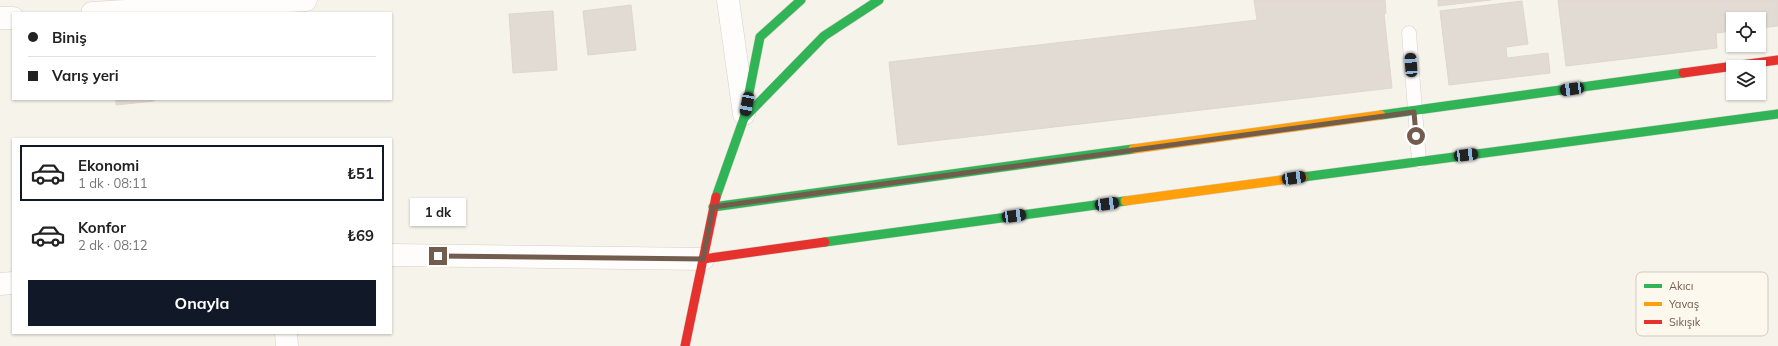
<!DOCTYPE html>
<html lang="tr">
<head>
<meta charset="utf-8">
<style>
  body { margin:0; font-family:Mulish,sans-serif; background:#f6f6f6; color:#222; height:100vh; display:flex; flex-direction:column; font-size:15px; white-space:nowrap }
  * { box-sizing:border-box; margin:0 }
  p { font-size:13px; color:#767676 }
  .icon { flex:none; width:22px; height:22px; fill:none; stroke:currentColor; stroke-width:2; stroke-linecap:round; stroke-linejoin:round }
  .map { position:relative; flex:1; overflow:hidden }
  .drawer { position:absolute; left:12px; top:138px; width:380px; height:196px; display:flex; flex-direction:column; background:#fff; border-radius:0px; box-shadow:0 1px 3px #0004 }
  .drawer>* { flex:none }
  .top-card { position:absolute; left:12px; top:12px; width:380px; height:88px; border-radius:0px; box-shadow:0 1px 3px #0004; display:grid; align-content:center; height:88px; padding:0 16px; background:#fff }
  .controls { position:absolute; left:1726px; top:12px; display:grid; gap:8px }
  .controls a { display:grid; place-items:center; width:40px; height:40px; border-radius:0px; background:#fff; box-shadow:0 1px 3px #0004; font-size:20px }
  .end { position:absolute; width:18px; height:18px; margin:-9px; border:5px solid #725c4e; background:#fff; box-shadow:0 0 0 2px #fff }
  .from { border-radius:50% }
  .bubble { position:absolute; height:28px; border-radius:0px; background:#fff; box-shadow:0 1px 3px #0004; font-size:13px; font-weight:700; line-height:28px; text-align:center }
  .car { position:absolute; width:12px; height:24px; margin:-12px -6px; border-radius:5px; box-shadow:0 0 3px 1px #0007; background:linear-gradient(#222 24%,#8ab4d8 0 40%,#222 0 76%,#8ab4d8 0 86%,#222 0) }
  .top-card b { display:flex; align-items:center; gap:14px; height:38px; font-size:15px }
  .top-card b+b { border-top:1px solid #e0e0e0 }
  .top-card i { width:10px; height:10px; background:#222 }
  ul { padding:7px 0 0; list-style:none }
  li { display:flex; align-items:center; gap:12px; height:56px; margin:0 8px 6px; padding:0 8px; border:2px solid transparent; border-radius:0px }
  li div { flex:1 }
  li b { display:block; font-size:15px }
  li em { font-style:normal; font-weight:700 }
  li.selected { border-color:#111827 }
  li>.icon { width:36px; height:36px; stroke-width:1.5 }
  .action { display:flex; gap:8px; margin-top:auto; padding:8px 16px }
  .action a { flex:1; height:46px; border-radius:0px; background:#111827; color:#fff; font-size:16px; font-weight:700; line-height:46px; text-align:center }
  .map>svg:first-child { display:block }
  .building { fill:#e2dbd3; stroke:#dfd6ce }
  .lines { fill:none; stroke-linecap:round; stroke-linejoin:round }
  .lane-casing { stroke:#d5d0ca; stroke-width:15 }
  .street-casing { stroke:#d5d0ca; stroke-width:23 }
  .fast-casing { stroke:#d6d0c9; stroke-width:10 }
  .slow-casing { stroke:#d6d0c9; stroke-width:10 }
  .jam-casing { stroke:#d6d0c9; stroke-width:10 }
  .lane { stroke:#fefdfc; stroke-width:14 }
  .street { stroke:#fefdfc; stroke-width:22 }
  .fast { stroke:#30b455; stroke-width:9 }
  .slow { stroke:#ff9f0a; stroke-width:9 }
  .jam { stroke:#e5322d; stroke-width:9 }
  .route { stroke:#725c4e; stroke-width:5 }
  .key { fill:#fdf8ee; stroke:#d3c9be; stroke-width:1 }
  .key-label { font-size:11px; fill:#725c4e }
</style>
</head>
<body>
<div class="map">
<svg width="1778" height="346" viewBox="0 0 1778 346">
  <rect width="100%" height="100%" fill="#f6f3eb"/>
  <g class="building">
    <polygon points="1254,0 1385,0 1386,13 1384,14 1392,88 898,145 889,62 1257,20"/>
    <polygon points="1438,0 1491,0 1438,6"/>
    <polygon points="1558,0 1778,0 1778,26 1759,28 1759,19 1733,19 1733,31 1716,33 1717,48 1566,66"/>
    <polygon points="1522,1 1528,44 1506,47 1507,58 1548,53 1550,73 1449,85 1440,11"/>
    <polygon points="631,5 636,50 588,55 583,11"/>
    <polygon points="553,11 557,70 513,73 509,14"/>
    <polygon points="116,99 154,99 154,101 116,105"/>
  </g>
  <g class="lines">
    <defs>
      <polyline id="lane" points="1409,33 1419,161"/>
      <g id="street">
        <polyline points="728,0 744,114"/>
        <polyline points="92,13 306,0"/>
        <polyline points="0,18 13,18"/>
        <polyline points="391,255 703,259"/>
        <polyline points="0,284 13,283"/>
        <polyline points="286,333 287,346"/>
      </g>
      <g id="fast">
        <polyline points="1381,115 1683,73"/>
        <polyline points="744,118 824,36 879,0"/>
        <polyline points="1303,177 1778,114"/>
        <polyline points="716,197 744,118 760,37 801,0"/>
        <polyline points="713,207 1133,149"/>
        <polyline points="825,242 1125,201"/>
      </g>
      <g id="slow">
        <polyline points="1133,149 1381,115"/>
        <polyline points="1125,201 1303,177"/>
      </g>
      <g id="jam">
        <polyline points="1683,73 1778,60"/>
        <polyline points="703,259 825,242"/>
        <polyline points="685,346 716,197"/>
      </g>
    </defs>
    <use href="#lane" class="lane-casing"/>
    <use href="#street" class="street-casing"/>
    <use href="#fast" class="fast-casing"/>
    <use href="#slow" class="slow-casing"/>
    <use href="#jam" class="jam-casing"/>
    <use href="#lane" class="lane"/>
    <use href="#street" class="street"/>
    <use href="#fast" class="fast"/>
    <use href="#slow" class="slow"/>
    <use href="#jam" class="jam"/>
  </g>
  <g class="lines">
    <polyline class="route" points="438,256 703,259 713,207 1414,112 1416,136"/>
  </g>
  <rect x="1636" y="272" width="132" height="64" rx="6" class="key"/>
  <rect x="1644" y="284" width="18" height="4" fill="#30b455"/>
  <rect x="1644" y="302" width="18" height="4" fill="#ff9f0a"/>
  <rect x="1644" y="320" width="18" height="4" fill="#e5322d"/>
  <g class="key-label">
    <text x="1669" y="290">Akıcı</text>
    <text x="1669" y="308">Yavaş</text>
    <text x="1669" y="326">Sıkışık</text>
  </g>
</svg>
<div class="controls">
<a><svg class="icon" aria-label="locate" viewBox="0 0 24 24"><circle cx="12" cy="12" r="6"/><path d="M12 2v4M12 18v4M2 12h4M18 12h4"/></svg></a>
<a><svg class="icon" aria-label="layers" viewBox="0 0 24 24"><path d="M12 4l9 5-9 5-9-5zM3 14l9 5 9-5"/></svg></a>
</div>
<i class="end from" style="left:1416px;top:136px"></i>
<i class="end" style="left:438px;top:256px"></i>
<div class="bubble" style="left:410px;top:198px;width:56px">1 dk</div>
<i class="car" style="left:1411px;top:65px;rotate:356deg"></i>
<i class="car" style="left:1572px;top:89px;rotate:262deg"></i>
<i class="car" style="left:747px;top:104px;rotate:191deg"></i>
<i class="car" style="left:1466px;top:155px;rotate:83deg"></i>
<i class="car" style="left:1294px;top:178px;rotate:82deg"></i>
<i class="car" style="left:1107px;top:204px;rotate:82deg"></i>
<i class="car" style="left:1014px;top:216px;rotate:82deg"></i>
<div class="top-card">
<b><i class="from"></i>Biniş</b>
<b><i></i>Varış yeri</b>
</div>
<section class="drawer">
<ul>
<li class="selected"><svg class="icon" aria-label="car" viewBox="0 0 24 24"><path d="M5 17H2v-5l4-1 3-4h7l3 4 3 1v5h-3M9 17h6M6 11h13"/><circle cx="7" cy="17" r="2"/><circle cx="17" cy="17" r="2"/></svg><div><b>Ekonomi</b><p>1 dk · 08:11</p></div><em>₺51</em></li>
<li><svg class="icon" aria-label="car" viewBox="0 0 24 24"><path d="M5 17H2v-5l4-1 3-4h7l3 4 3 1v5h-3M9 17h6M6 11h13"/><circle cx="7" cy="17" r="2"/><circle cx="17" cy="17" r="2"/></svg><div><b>Konfor</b><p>2 dk · 08:12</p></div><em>₺69</em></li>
</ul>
<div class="action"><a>Onayla</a></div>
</section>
</div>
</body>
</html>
